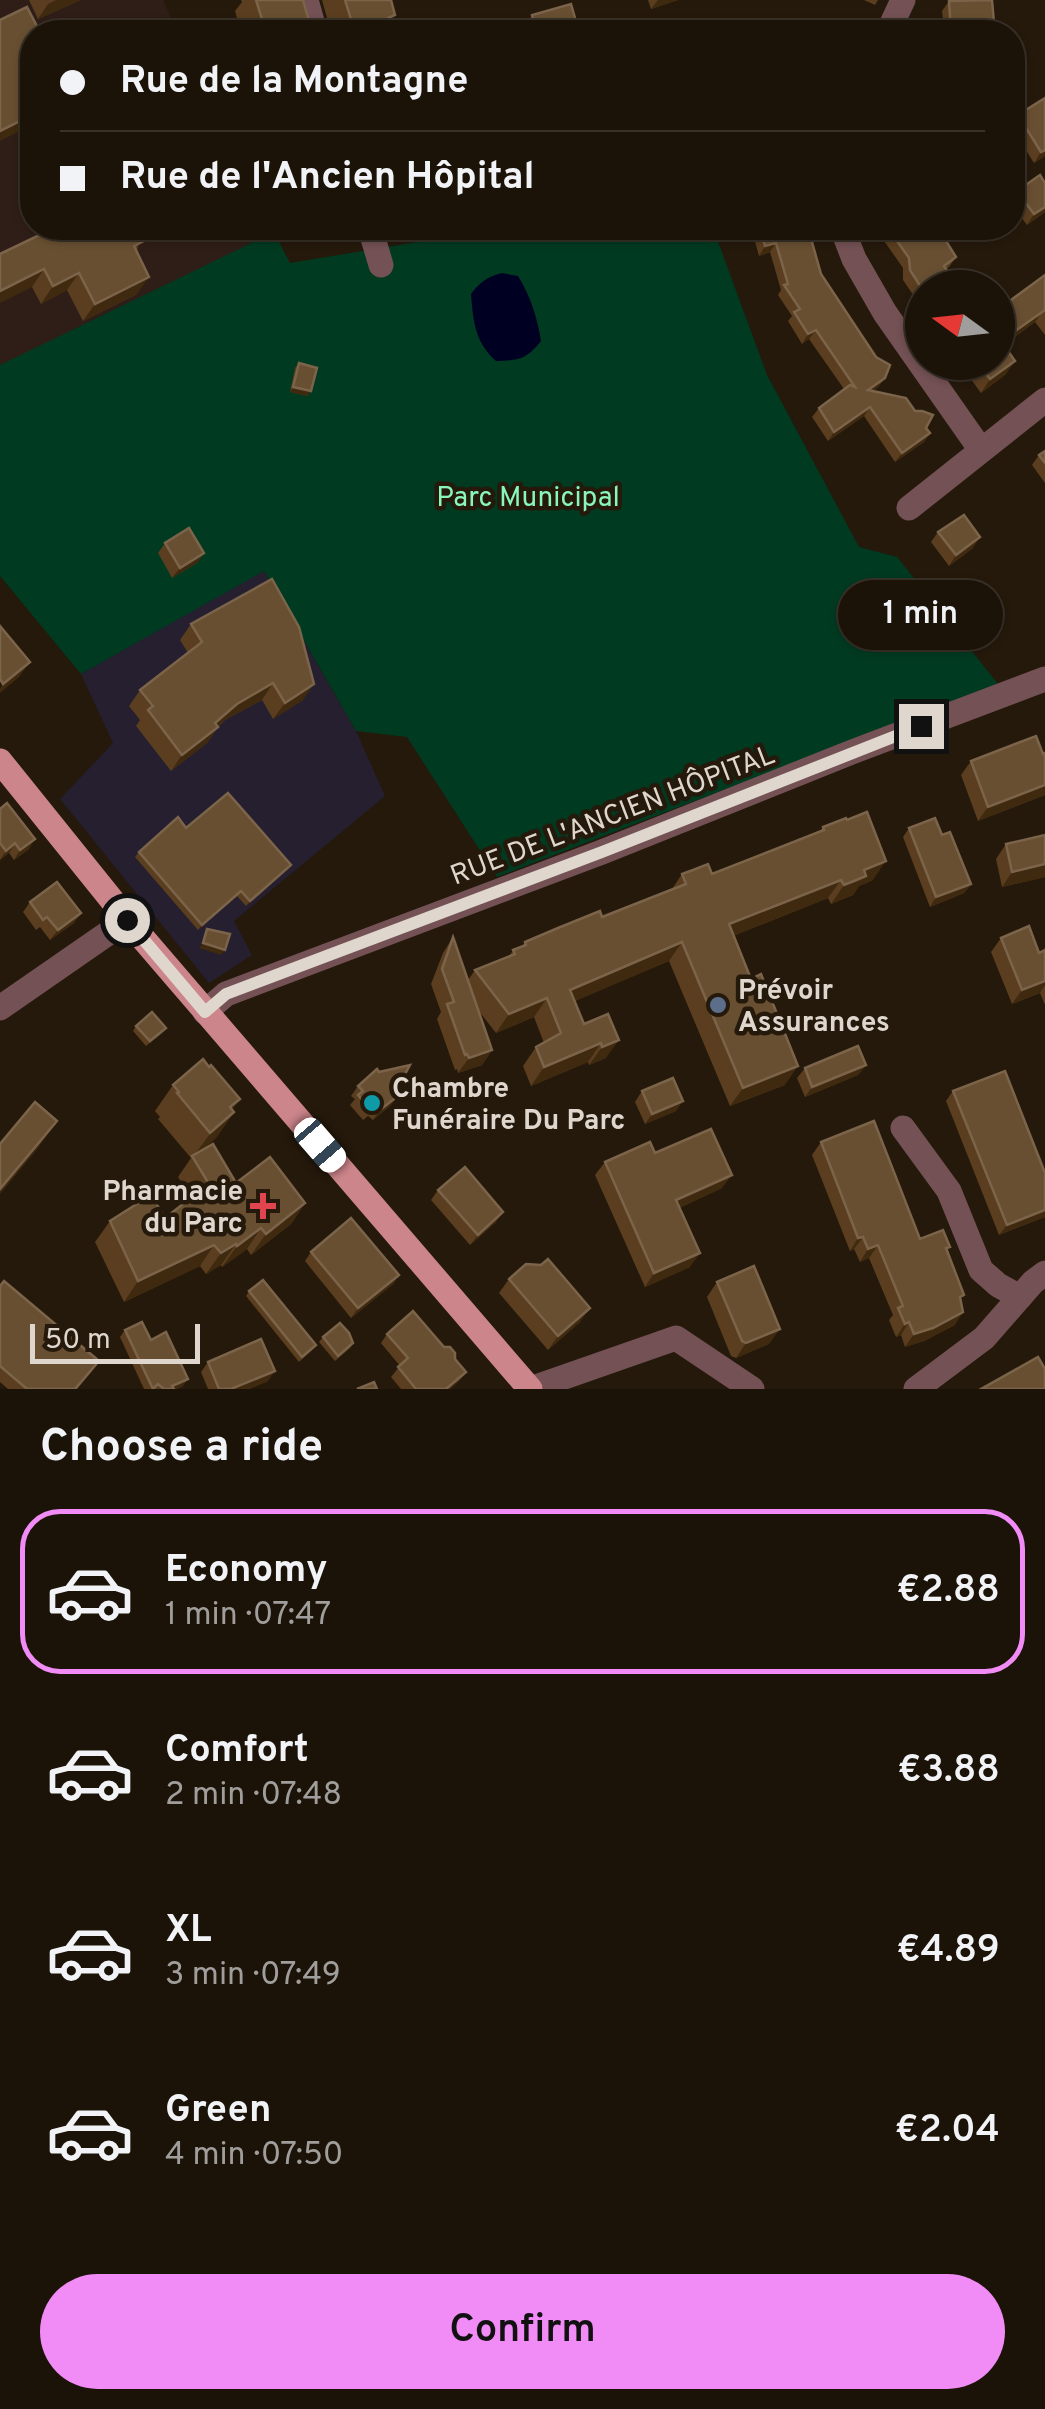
<!DOCTYPE html>
<html lang="en">
<head>
<meta charset="utf-8">
<style>
  body { margin:0; font-family:Overpass,sans-serif; background:#292016; color:#f1f3f6; height:100vh; display:flex; flex-direction:column; font-size:38px; white-space:nowrap }
  * { box-sizing:border-box; margin:0 }
  p { font-size:32px; color:#a09e9c }
  .icon { flex:none; width:55px; height:55px; fill:none; stroke:currentColor; stroke-width:2; stroke-linecap:round; stroke-linejoin:round }
  .map { position:relative; height:1389px; overflow:hidden }
  .details { display:flex; flex-direction:column; background:#1c1308; flex:1 }
  .details>* { flex:none }
  .hud { position:absolute; left:20px; top:20px; width:1005px; height:220px; border-radius:40px; box-shadow:0 2px 8px #0004,0 0 0 2px #3a3229; display:grid; align-content:center; height:220px; padding:0 40px; background:#1c1308 }
  .needle { width:65px; rotate:285deg }
  .tools { position:absolute; left:905px; top:270px; display:grid; gap:20px }
  .tools a { display:grid; place-items:center; width:110px; height:110px; border-radius:50%; background:#1c1308; box-shadow:0 2px 8px #0004,0 0 0 2px #3a3229; font-size:50px }
  .scale { position:absolute; left:30px; bottom:25px; width:170px; box-sizing:border-box; padding-left:10px; border:5px solid #dfd7cd; border-top:0; font-size:28px; line-height:35px; white-space:nowrap; color:#dfd7cd; -webkit-text-stroke:8px #25190b; paint-order:stroke }
  .end { position:absolute; width:45px; height:45px; margin:-22px; border:12px solid #dfd7cd; background:#111; box-shadow:0 0 0 5px #111 }
  .from { border-radius:50% }
  .bubble { position:absolute; height:70px; border-radius:35px; background:#1c1308; box-shadow:0 2px 8px #0004,0 0 0 2px #3a3229; font-size:32px; font-weight:600; line-height:70px; text-align:center }
  .car { position:absolute; width:30px; height:60px; margin:-30px -15px; border-radius:12px; box-shadow:0 0 8px 2px #0007; background:linear-gradient(#fff 24%,#345 0 40%,#fff 0 76%,#345 0 86%,#fff 0) }
  .hud b { display:flex; align-items:center; gap:35px; height:95px; font-size:38px }
  .hud b+b { border-top:2px solid #3a3229 }
  .hud i { width:25px; height:25px; background:#f1f3f6 }
  ul { padding:0; list-style:none }
  li { display:flex; align-items:center; gap:30px; height:165px; margin:0 20px 15px; padding:0 20px; border:5px solid transparent; border-radius:40px }
  li div { flex:1 }
  li b { display:block; font-size:38px }
  li em { font-style:normal; font-weight:600 }
  li.selected { border-color:#f18bf5 }
  li>.icon { width:90px; height:90px; stroke-width:1.5 }
  h2 { padding:0 40px; font-size:45px; line-height:120px }
  .cta { display:flex; gap:20px; margin-top:auto; padding:20px 40px }
  .cta a { flex:1; height:115px; border-radius:60px; background:#f18bf5; color:#111; font-size:40px; font-weight:600; line-height:115px; text-align:center }
  .map>svg:first-child { display:block }
  .commercial { fill:#251f2f }
  .education { fill:#2f1e17 }
  .green { fill:#003a21 }
  .water { fill:#002 }
  .lines { fill:none; stroke-linecap:round; stroke-linejoin:round }
  .minor { stroke:#735154; stroke-width:25 }
  .major { stroke:#cc858b; stroke-width:25 }
  .wall { fill:#5a3e1f }
  .shaded-wall { fill:#3f290f }
  .building { fill:#684f32; stroke:#7b644a; stroke-width:2.5 }
  .route { stroke:#dfd7cd; stroke-width:12 }
  .service-dot { fill:#5c6f8a; stroke:#25190b; stroke-width:4 }
  .culture-dot { fill:#0f9aa8; stroke:#25190b; stroke-width:4 }
  .health-dot { fill:#e0444e; stroke:#25190b; stroke-width:4 }
  .labels { text-anchor:middle; stroke-width:9; stroke-linejoin:round; paint-order:stroke }
  .park-label { font-size:28px; fill:#88f7ba; stroke:#25190b }
  .street-label { font-size:28px; fill:#dfd7cd; stroke:#25190b }
  .poi-label { font-size:28px; font-weight:bold; fill:#dfd7cd; stroke:#25190b; text-anchor:start }
</style>
</head>
<body>
<div class="map">
<svg width="1045" height="1389" viewBox="0 0 1045 1389">
  <rect width="100%" height="100%" fill="#25190b"/>
  <polygon class="commercial" points="263,570 356,731 385,796 234,921 252,955 209,983 60,799 113,743 81,674"/>
  <polygon class="education" points="0,0 163,0 178,32 32,32 32,228 272,228 274,232 0,371"/>
  <polygon class="green" points="467,228 713,228 767,375 859,547 897,557 998,684 497,877 407,737 356,731 264,571 81,674 0,576 0,365 274,232 290,263 466,234"/>
  <path class="water" d="M502 273 518 276C531 297 537 317 541 341 526 360 519 360 496 361 475 343 473 320 471 294 480 282 487 277 502 273Z"/>
  <g class="lines">
    <g class="minor">
      <polyline points="306,0 315,32"/>
      <polyline points="888,32 903,0"/>
      <polyline points="370,228 381,265"/>
      <polyline points="842,228 854,259 885,313 981,450"/>
      <polyline points="909,508 1045,400"/>
      <polyline points="0,1008 127,920"/>
      <polyline points="205,1012 226,994 602,852 852,752 1045,679"/>
      <polyline points="903,1128 949,1191 981,1270 998,1285 1020,1297"/>
      <polyline points="530,1389 676,1338 752,1389"/>
      <polyline points="916,1389 984,1338 1033,1282 1045,1273"/>
    </g>
    <polyline class="major" points="0,761 140,935 530,1389"/>
  </g>
  <g class="wall">
    <polygon points="29,0 81,0 38,19"/>
    <polygon points="241,0 303,0 312,32 241,32 235,11 242,2"/>
    <polygon points="322,0 391,0 389,23 392,32 331,32"/>
    <polygon points="648,0 678,0 651,9"/>
    <polygon points="864,0 878,0 875,5"/>
    <polygon points="949,1 994,23 987,32 944,32 942,11"/>
    <polygon points="532,15 579,32 528,32 526,24"/>
    <polygon points="1045,98 1045,156 1034,163 1012,128 1012,123 1018,115"/>
    <polygon points="1045,183 1045,212 1027,225 1012,205 1012,197 1017,191"/>
    <polygon points="732,228 808,228 821,274 885,378 878,387 873,391 926,428 930,433 924,442 895,462 864,416 828,441 812,417 819,408 844,389 809,339 802,344 788,321 792,316 778,295 781,290 770,252 759,256 753,234 735,239"/>
    <polygon points="885,228 938,228 956,257 949,267 922,288 922,308 903,280 903,268 880,235"/>
    <polygon points="141,233 137,251 137,294 83,321 67,290 41,304 32,287 0,254"/>
    <polygon points="1045,275 1045,335 1035,322 1004,345 1006,374 981,393 960,364 961,362 998,362 1007,303"/>
    <polygon points="299,363 311,391 307,396 290,392 295,368"/>
    <polygon points="1045,451 1045,483 1032,465 1039,455"/>
    <polygon points="938,532 973,548 949,566 931,542"/>
    <polygon points="165,543 204,553 197,563 172,578 158,553"/>
    <polygon points="191,624 303,700 273,719 262,700 225,720 218,727 207,743 171,771 136,726 140,720 129,706 140,690 188,653 180,640"/>
    <polygon points="1045,753 1045,795 978,821 961,775 971,761"/>
    <polygon points="0,809 29,849 14,860 9,853 0,860"/>
    <polygon points="823,827 873,880 859,886 853,895 831,904 828,898 733,936 785,1085 730,1106 669,961 574,1001 584,1024 608,1014 606,1058 589,1065 588,1062 531,1086 523,1066 536,1047 544,1043 534,1017 496,1033 478,1010 492,1050 482,1065 458,1073 457,1069 455,1070 437,1019 441,1012 431,984 443,953 453,937 468,980 475,970 509,957 513,950 522,946 525,942 602,917 672,889 682,874 712,874 820,831"/>
    <polygon points="186,828 291,865 287,870 246,906 237,896 198,930 135,857 139,852"/>
    <polygon points="909,828 942,835 971,884 964,893 930,907 903,837"/>
    <polygon points="1045,835 1045,877 1002,887 996,859 1006,844"/>
    <polygon points="30,902 81,913 74,923 50,940 40,927 36,930 23,912"/>
    <polygon points="1001,938 1039,953 1045,950 1045,1005 1040,993 1012,1004 991,952"/>
    <polygon points="136,1026 162,1033 146,1046 133,1031"/>
    <polygon points="866,1065 858,1075 805,1097 797,1078 805,1068"/>
    <polygon points="173,1085 234,1112 216,1138 199,1152 236,1183 305,1203 291,1224 251,1255 247,1249 222,1267 221,1265 206,1274 200,1266 124,1302 95,1242 110,1221 165,1218 191,1198 178,1177 191,1158 158,1119 160,1117 155,1111"/>
    <polygon points="358,1086 396,1091 391,1105 373,1120 368,1116 363,1120 350,1105 355,1099 351,1096"/>
    <polygon points="642,1091 676,1111 645,1124 635,1102"/>
    <polygon points="953,1091 1045,1173 1045,1217 999,1235 946,1101"/>
    <polygon points="821,1142 920,1239 950,1247 947,1251 961,1300 955,1325 924,1341 905,1347 901,1335 896,1337 889,1320 893,1315 869,1258 860,1262 854,1249 850,1251 812,1155"/>
    <polygon points="655,1153 722,1188 679,1208 690,1267 645,1287 595,1175 605,1162"/>
    <polygon points="438,1190 496,1222 470,1245 431,1200"/>
    <polygon points="311,1252 399,1275 393,1284 351,1318 305,1261"/>
    <polygon points="541,1265 580,1322 548,1350 499,1293 509,1279"/>
    <polygon points="717,1282 769,1344 736,1358 731,1356 707,1297"/>
    <polygon points="0,1286 92,1371 77,1389 8,1389 0,1382"/>
    <polygon points="249,1291 312,1350 299,1362 246,1296"/>
    <polygon points="125,1330 151,1340 183,1386 177,1389 144,1389 120,1337"/>
    <polygon points="387,1334 455,1359 466,1372 459,1381 450,1389 401,1389 391,1377 400,1366 381,1343"/>
    <polygon points="323,1337 353,1343 350,1348 335,1361 319,1342"/>
    <polygon points="208,1362 268,1381 249,1389 208,1389 201,1372"/>
  </g>
  <g class="shaded-wall">
    <polygon points="56,0 81,0 38,19 48,4"/>
    <polygon points="658,0 678,0 651,9"/>
    <polygon points="32,115 32,125 0,141 0,131"/>
    <polygon points="1045,150 1045,156 1034,163 1041,152"/>
    <polygon points="1045,207 1045,212 1027,225 1034,214"/>
    <polygon points="134,228 151,228 124,241"/>
    <polygon points="311,228 324,228 307,233"/>
    <polygon points="752,228 758,228 753,234 735,239 742,230"/>
    <polygon points="776,243 770,252 759,256 765,246"/>
    <polygon points="44,269 32,287 0,303 0,291"/>
    <polygon points="79,273 67,290 41,304 53,286"/>
    <polygon points="149,277 137,294 83,321 95,304"/>
    <polygon points="1044,309 1035,322 998,350 1001,341"/>
    <polygon points="816,330 809,339 802,344 808,334"/>
    <polygon points="1015,361 1006,374 981,393 990,379"/>
    <polygon points="885,378 878,387 862,399 868,390"/>
    <polygon points="293,387 311,391 307,396 290,392"/>
    <polygon points="870,407 864,416 828,441 834,432"/>
    <polygon points="930,433 924,442 895,462 902,453"/>
    <polygon points="980,537 973,548 949,566 956,555"/>
    <polygon points="204,553 197,563 172,578 180,568"/>
    <polygon points="30,662 19,677 0,693 0,688 3,684"/>
    <polygon points="273,683 262,700 225,720 214,730 218,727 207,743 171,771 182,755 237,704"/>
    <polygon points="314,684 303,700 273,719 285,703"/>
    <polygon points="1045,785 1045,795 978,821 988,807"/>
    <polygon points="35,839 29,849 14,860 20,850"/>
    <polygon points="15,843 9,853 0,860 6,851"/>
    <polygon points="886,861 873,880 859,886 853,895 831,904 844,885 864,870"/>
    <polygon points="1045,864 1045,877 1002,887 1012,872"/>
    <polygon points="291,865 287,870 246,906 250,901"/>
    <polygon points="841,880 828,898 716,943 729,924"/>
    <polygon points="971,884 964,893 930,907 936,897"/>
    <polygon points="241,891 237,896 198,930 202,925"/>
    <polygon points="81,913 74,923 50,940 58,930"/>
    <polygon points="682,942 669,961 557,1009 570,990"/>
    <polygon points="203,943 225,950 221,955 199,948"/>
    <polygon points="1045,981 1045,985 1040,993 1012,1004 1022,990"/>
    <polygon points="547,998 534,1017 496,1033 509,1014"/>
    <polygon points="619,1040 606,1058 589,1065 602,1047"/>
    <polygon points="601,1043 588,1062 531,1086 544,1067"/>
    <polygon points="492,1050 482,1065 458,1073 469,1058"/>
    <polygon points="866,1065 858,1075 805,1097 812,1087"/>
    <polygon points="798,1066 785,1085 730,1106 743,1088"/>
    <polygon points="399,1095 391,1105 373,1120 380,1110"/>
    <polygon points="240,1099 226,1119 234,1112 216,1138 192,1158 230,1107"/>
    <polygon points="683,1101 676,1111 645,1124 652,1114"/>
    <polygon points="57,1121 38,1148 0,1194 0,1189"/>
    <polygon points="732,1175 722,1188 667,1214 676,1200"/>
    <polygon points="305,1203 291,1224 251,1255 266,1234"/>
    <polygon points="1045,1210 1045,1217 999,1235 1007,1225"/>
    <polygon points="503,1212 496,1222 470,1245 478,1235"/>
    <polygon points="261,1228 247,1249 222,1267 237,1246"/>
    <polygon points="863,1237 854,1249 850,1251 858,1238"/>
    <polygon points="236,1244 221,1265 206,1274 221,1253"/>
    <polygon points="214,1245 200,1266 124,1302 138,1281"/>
    <polygon points="878,1245 869,1258 860,1262 868,1249"/>
    <polygon points="700,1253 690,1267 645,1287 654,1273"/>
    <polygon points="399,1275 393,1284 351,1318 358,1308"/>
    <polygon points="590,1308 580,1322 548,1350 558,1336"/>
    <polygon points="963,1312 955,1325 924,1341 905,1347 914,1334"/>
    <polygon points="909,1322 901,1335 896,1337 905,1324"/>
    <polygon points="780,1329 769,1344 736,1358 746,1343"/>
    <polygon points="275,1371 268,1381 249,1389 231,1389"/>
    <polygon points="466,1372 459,1381 450,1389 446,1389"/>
    <polygon points="188,1379 183,1386 177,1389 170,1389 172,1386"/>
  </g>
  <g class="building">
    <polygon points="256,0 303,0 312,32 266,32"/>
    <polygon points="345,0 391,0 395,15 388,18 392,32 355,32"/>
    <polygon points="992,0 994,23 986,24 986,32 951,32 949,1"/>
    <polygon points="571,4 579,32 537,32 532,15"/>
    <polygon points="27,7 40,32 32,32 32,115 0,131 0,20"/>
    <polygon points="1045,98 1045,150 1041,152 1018,115"/>
    <polygon points="1040,175 1045,183 1045,207 1034,214 1017,191"/>
    <polygon points="54,228 138,228 144,241 134,246 149,277 95,304 79,273 53,286 44,269 0,291 0,254"/>
    <polygon points="760,228 808,228 821,274 876,357 890,365 885,378 868,390 906,398 915,411 922,411 933,415 926,428 930,433 902,453 870,407 834,432 819,408 850,385 855,387 816,330 808,334 794,312 800,309 784,285 788,284 776,243 765,246"/>
    <polygon points="888,228 938,228 956,257 944,266 958,287 922,289 910,270 909,258"/>
    <polygon points="1045,275 1045,310 1001,341 1015,361 990,379 977,362 998,362 998,303 1004,299 1007,303"/>
    <polygon points="299,363 317,368 311,391 293,387"/>
    <polygon points="1045,451 1045,463 1039,455"/>
    <polygon points="964,515 980,537 956,555 938,532"/>
    <polygon points="189,528 204,553 180,568 165,543"/>
    <polygon points="272,579 299,627 314,684 285,703 273,683 237,704 215,723 218,727 182,755 148,710 153,706 140,690 202,642 191,624"/>
    <polygon points="0,626 30,662 3,684 0,679"/>
    <polygon points="1036,736 1043,754 1045,753 1045,785 988,807 971,761"/>
    <polygon points="228,793 291,865 250,901 241,891 202,925 139,852 178,817 186,828"/>
    <polygon points="7,803 35,839 20,850 15,843 6,851 0,843 0,809"/>
    <polygon points="867,812 886,861 864,870 866,876 854,881 844,885 841,880 729,924 751,979 761,974 798,1066 743,1088 682,942 570,990 584,1024 608,1014 619,1040 602,1047 601,1043 544,1067 536,1047 561,1033 547,998 509,1014 475,970 515,954 513,950 526,945 525,942 558,928 600,911 602,917 686,884 682,874 693,870 708,864 712,874 824,830 823,827 846,818 847,820"/>
    <polygon points="935,818 942,835 950,832 971,884 936,897 909,828"/>
    <polygon points="1045,835 1045,864 1012,872 1006,844"/>
    <polygon points="57,882 81,913 58,930 47,917 43,920 30,902"/>
    <polygon points="1029,926 1039,953 1045,950 1045,981 1022,990 1001,938"/>
    <polygon points="207,929 230,934 225,950 203,943"/>
    <polygon points="453,937 492,1050 469,1058 467,1054 465,1055 447,1004 454,1002 442,969"/>
    <polygon points="152,1012 166,1028 150,1041 136,1026"/>
    <polygon points="858,1046 866,1065 812,1087 805,1068"/>
    <polygon points="203,1059 209,1067 211,1065 240,1099 230,1107 234,1112 210,1133 177,1093 179,1092 173,1085"/>
    <polygon points="410,1065 396,1091 399,1095 380,1110 376,1105 370,1110 358,1095 363,1091 358,1086 377,1069 379,1072"/>
    <polygon points="1005,1071 1045,1173 1045,1210 1007,1225 953,1091"/>
    <polygon points="673,1078 683,1101 652,1114 642,1091"/>
    <polygon points="35,1102 57,1121 0,1189 0,1144"/>
    <polygon points="874,1121 920,1239 943,1230 950,1247 946,1248 964,1295 960,1297 963,1312 933,1328 914,1334 909,1322 905,1324 898,1308 903,1306 878,1245 868,1249 863,1237 858,1238 821,1142"/>
    <polygon points="711,1129 732,1175 676,1200 700,1253 654,1273 605,1162 650,1142 655,1153"/>
    <polygon points="213,1144 236,1183 270,1157 305,1203 266,1234 261,1228 237,1246 236,1244 221,1253 214,1245 138,1281 110,1221 151,1195 165,1218 209,1184 192,1156"/>
    <polygon points="465,1167 503,1212 478,1235 438,1190"/>
    <polygon points="351,1218 399,1275 358,1308 311,1252"/>
    <polygon points="548,1259 590,1308 558,1336 509,1279 526,1264 541,1265"/>
    <polygon points="754,1266 780,1329 746,1343 742,1341 717,1282"/>
    <polygon points="263,1280 316,1345 302,1357 249,1291"/>
    <polygon points="4,1281 99,1361 75,1389 27,1389 0,1366 0,1286"/>
    <polygon points="413,1311 444,1347 450,1347 455,1353 455,1359 466,1372 446,1389 416,1389 398,1367 408,1358 387,1334"/>
    <polygon points="142,1322 151,1340 166,1332 188,1379 172,1386 174,1389 164,1389 158,1384 153,1389 125,1330"/>
    <polygon points="340,1323 349,1333 353,1343 338,1356 323,1337"/>
    <polygon points="261,1339 275,1371 231,1389 219,1389 208,1362"/>
    <polygon points="1038,1357 1045,1369 1045,1389 981,1389"/>
    <polygon points="374,1382 377,1389 357,1389"/>
  </g>
  <g class="lines">
    <polyline class="route" points="127,920 205,1012 226,994 602,852 921,726"/>
  </g>
  <circle class="service-dot" cx="718" cy="1005" r="10"/>
  <circle class="culture-dot" cx="372" cy="1103" r="10"/>
  <path class="health-dot" d="M258 1191h10v10h10v10h-10v10h-10v-10h-10v-10h10z"/>
  <g class="labels">
    <g class="park-label">
      <text x="528" y="506">Parc Municipal</text>
    </g>
    <g class="street-label">
      <text transform="translate(612 814) rotate(-21)" y="10">RUE DE L'ANCIEN HÔPITAL</text>
    </g>
    <g class="poi-label">
      <text x="738" y="999">Prévoir<tspan x="738" dy="32">Assurances</tspan></text>
      <text x="392" y="1097">Chambre<tspan x="392" dy="32">Funéraire Du Parc</tspan></text>
      <text x="243" y="1200" text-anchor="end">Pharmacie<tspan x="243" dy="32">du Parc</tspan></text>
    </g>
  </g>
</svg>
<div class="tools">
<a><svg class="needle" viewBox="-14 -14 28 28"><path d="M0-13l5 13h-10z" fill="#e53935"/><path d="M0 13l5-13h-10z" fill="#a09e9c"/></svg></a>
</div>
<div class="scale">50 m</div>
<i class="end from" style="left:127px;top:920px"></i>
<i class="end" style="left:921px;top:726px"></i>
<div class="bubble" style="left:838px;top:580px;width:165px">1 min</div>
<i class="car" style="left:320px;top:1145px;rotate:139deg"></i>
<div class="hud">
<b><i class="from"></i>Rue de la Montagne</b>
<b><i></i>Rue de l'Ancien Hôpital</b>
</div>
</div>
<section class="details">
<h2>Choose a ride</h2>
<ul>
<li class="selected"><svg class="icon" aria-label="car" viewBox="0 0 24 24"><path d="M5 17H2v-5l4-1 3-4h7l3 4 3 1v5h-3M9 17h6M6 11h13"/><circle cx="7" cy="17" r="2"/><circle cx="17" cy="17" r="2"/></svg><div><b>Economy</b><p>1 min · 07:47</p></div><em>€2.88</em></li>
<li><svg class="icon" aria-label="car" viewBox="0 0 24 24"><path d="M5 17H2v-5l4-1 3-4h7l3 4 3 1v5h-3M9 17h6M6 11h13"/><circle cx="7" cy="17" r="2"/><circle cx="17" cy="17" r="2"/></svg><div><b>Comfort</b><p>2 min · 07:48</p></div><em>€3.88</em></li>
<li><svg class="icon" aria-label="car" viewBox="0 0 24 24"><path d="M5 17H2v-5l4-1 3-4h7l3 4 3 1v5h-3M9 17h6M6 11h13"/><circle cx="7" cy="17" r="2"/><circle cx="17" cy="17" r="2"/></svg><div><b>XL</b><p>3 min · 07:49</p></div><em>€4.89</em></li>
<li><svg class="icon" aria-label="car" viewBox="0 0 24 24"><path d="M5 17H2v-5l4-1 3-4h7l3 4 3 1v5h-3M9 17h6M6 11h13"/><circle cx="7" cy="17" r="2"/><circle cx="17" cy="17" r="2"/></svg><div><b>Green</b><p>4 min · 07:50</p></div><em>€2.04</em></li>
</ul>
<div class="cta"><a>Confirm</a></div>
</section>
</body>
</html>
